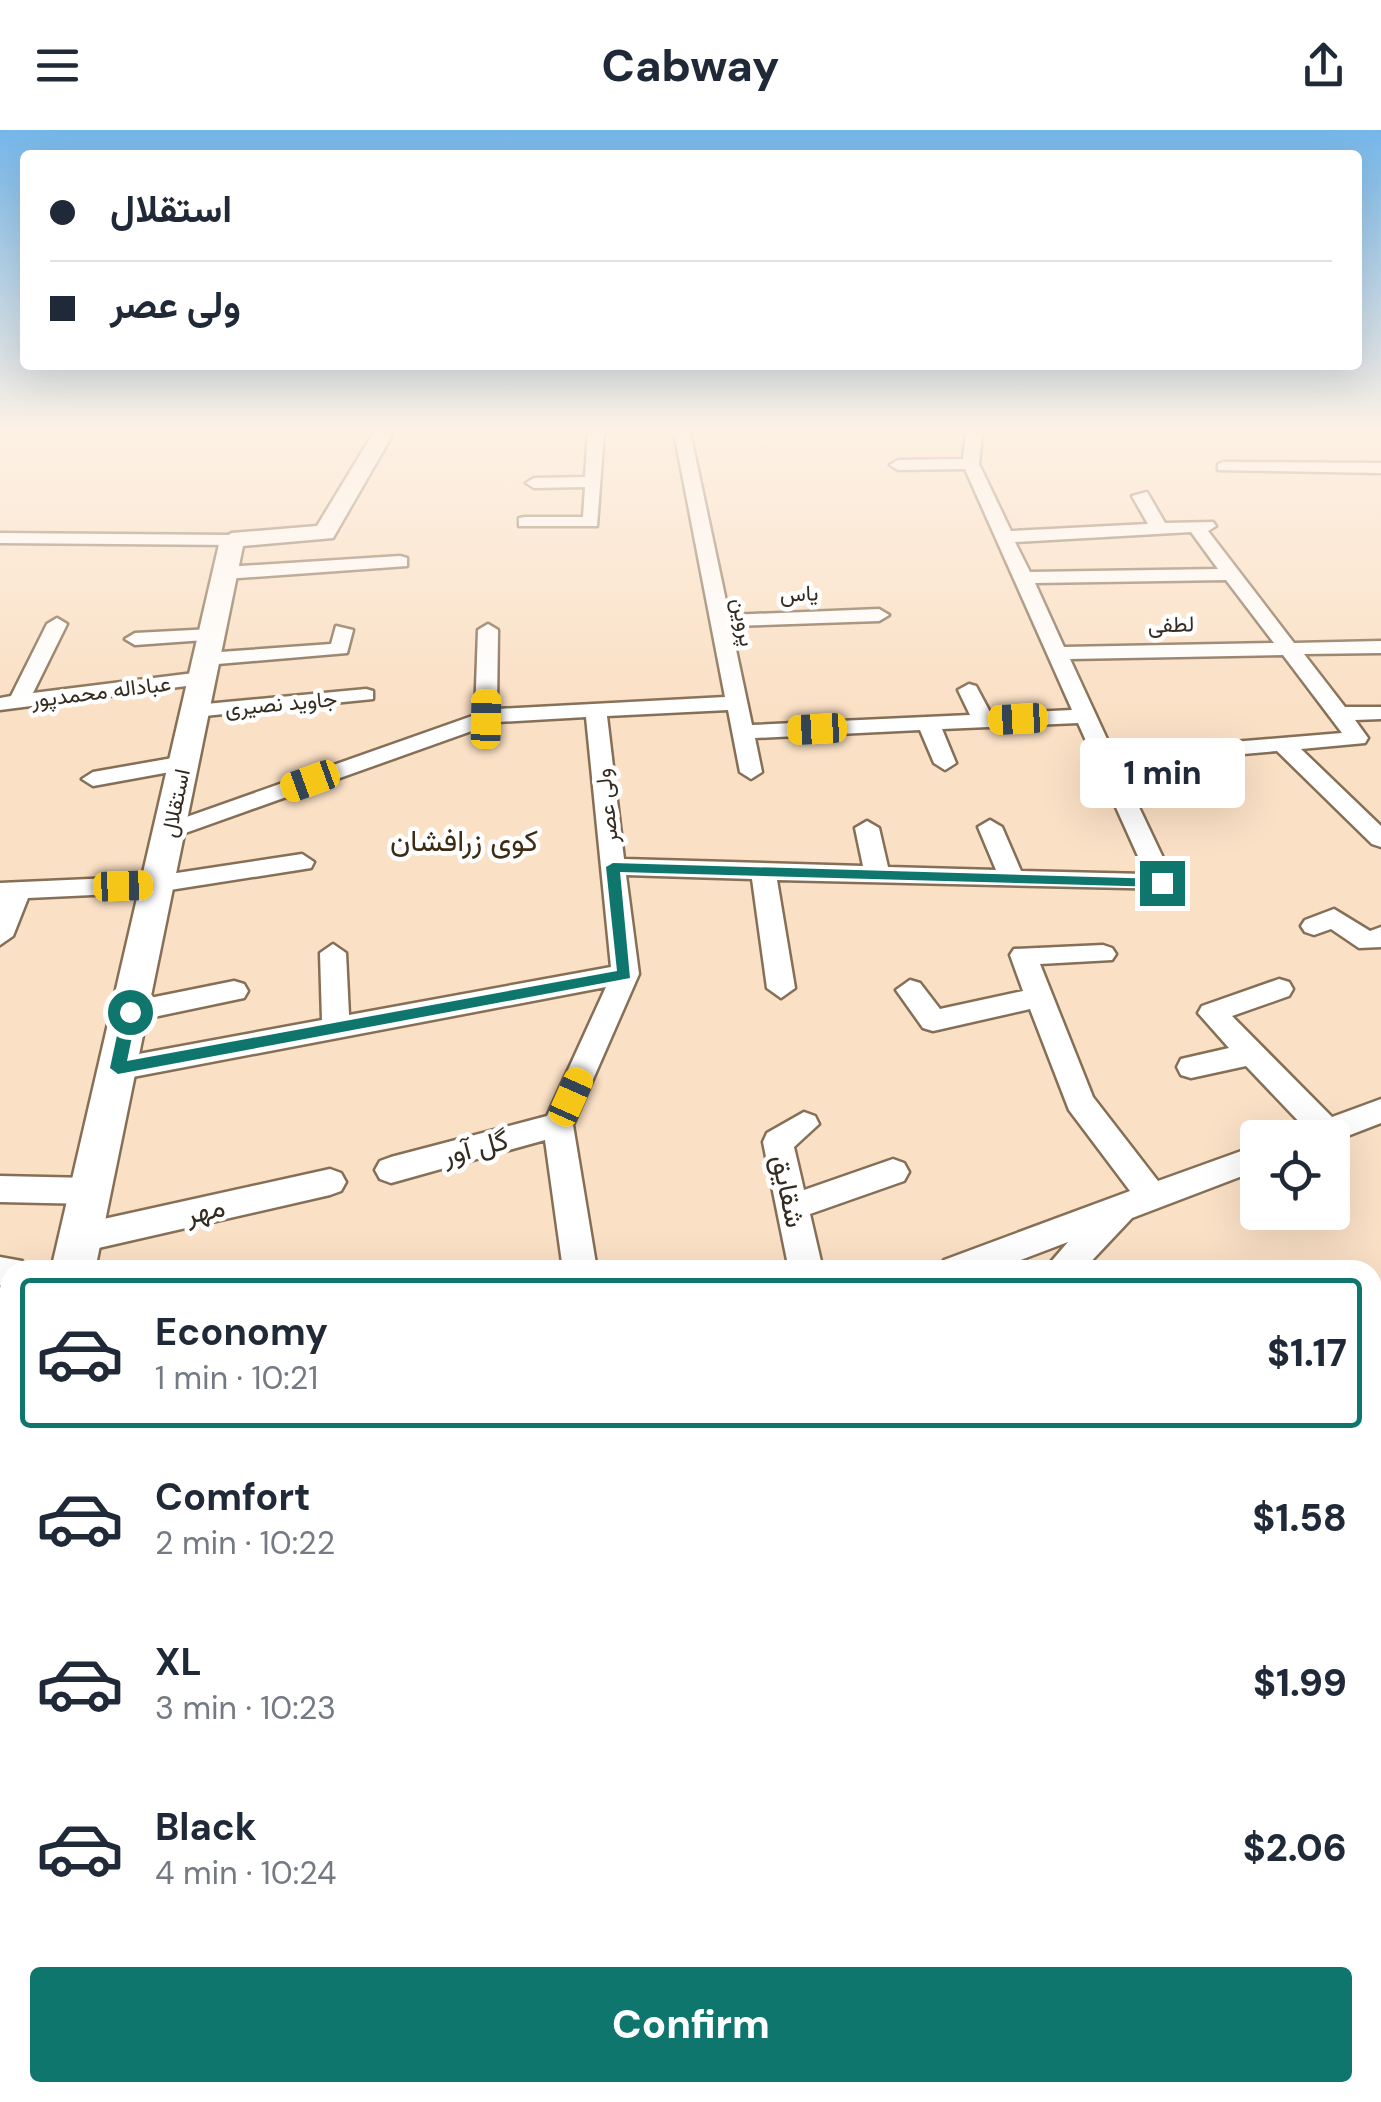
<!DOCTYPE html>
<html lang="en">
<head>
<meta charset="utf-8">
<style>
  body { margin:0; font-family:"DM Sans",Vazirmatn,sans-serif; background:#f2f2f3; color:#1f2937; height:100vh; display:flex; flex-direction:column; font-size:38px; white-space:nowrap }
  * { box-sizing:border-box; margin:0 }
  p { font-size:32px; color:#747a83 }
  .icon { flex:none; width:55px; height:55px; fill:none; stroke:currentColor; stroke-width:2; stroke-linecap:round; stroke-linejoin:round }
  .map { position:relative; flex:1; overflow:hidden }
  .details { position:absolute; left:0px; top:1130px; width:1382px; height:842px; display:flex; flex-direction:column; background:#fff; border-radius:30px 30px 0 0; box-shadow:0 10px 40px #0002 }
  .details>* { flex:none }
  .banner { position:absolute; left:20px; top:20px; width:1342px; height:220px; border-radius:10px; box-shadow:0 10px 40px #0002; display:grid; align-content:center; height:220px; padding:0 30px; background:#fff }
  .buttons { position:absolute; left:1240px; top:990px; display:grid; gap:20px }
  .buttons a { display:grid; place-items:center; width:110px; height:110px; border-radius:10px; background:#fff; box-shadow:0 10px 40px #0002; font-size:50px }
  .end { position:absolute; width:45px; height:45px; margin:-22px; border:12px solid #0f766e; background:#fff; box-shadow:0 0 0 5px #fff }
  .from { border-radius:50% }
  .bubble { position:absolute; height:70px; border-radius:10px; background:#fff; box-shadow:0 10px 40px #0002; font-size:32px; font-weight:800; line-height:70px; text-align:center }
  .car { position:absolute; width:30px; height:60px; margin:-30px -15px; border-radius:12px; box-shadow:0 0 8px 2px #0007; background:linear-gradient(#f5c518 24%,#345 0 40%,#f5c518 0 76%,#345 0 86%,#f5c518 0) }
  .banner b { display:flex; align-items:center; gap:35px; height:95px; font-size:38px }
  .banner b+b { border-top:2px solid #e0e1e3 }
  .banner i { width:25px; height:25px; background:#1f2937 }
  ul { padding:18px 0 0; list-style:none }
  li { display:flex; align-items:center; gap:30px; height:150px; margin:0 20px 15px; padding:0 10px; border:5px solid transparent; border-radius:10px }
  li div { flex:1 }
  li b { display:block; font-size:38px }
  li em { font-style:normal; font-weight:800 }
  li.current { border-color:#0f766e }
  li>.icon { width:90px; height:90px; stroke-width:1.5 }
  .action { display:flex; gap:20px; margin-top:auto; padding:20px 30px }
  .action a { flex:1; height:115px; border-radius:10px; background:#0f766e; color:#fff; font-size:40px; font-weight:800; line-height:115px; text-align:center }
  header { display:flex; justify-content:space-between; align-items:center; height:130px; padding:0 30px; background:#fff; font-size:45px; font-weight:800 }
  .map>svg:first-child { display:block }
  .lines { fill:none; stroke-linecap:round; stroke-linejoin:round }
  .street-casing { stroke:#856f56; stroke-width:5 }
  .secondary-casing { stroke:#856f56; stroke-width:5 }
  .street { fill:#fff; fill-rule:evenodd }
  .secondary { fill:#fff; fill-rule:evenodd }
  .route { fill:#0f766e }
  .labels { text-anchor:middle; stroke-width:9; stroke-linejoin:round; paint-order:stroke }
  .far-street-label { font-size:22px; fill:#352c21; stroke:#fff }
  .street-label { font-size:28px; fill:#352c21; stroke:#fff }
  .neighbourhood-label { font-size:30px; fill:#3e2b14; stroke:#fff }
</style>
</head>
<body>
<header><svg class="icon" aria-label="menu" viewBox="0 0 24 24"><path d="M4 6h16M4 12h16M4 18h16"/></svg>Cabway<svg class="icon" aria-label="share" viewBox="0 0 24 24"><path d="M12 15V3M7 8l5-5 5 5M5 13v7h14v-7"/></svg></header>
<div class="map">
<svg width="1381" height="1972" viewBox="0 0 1381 1972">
  <rect width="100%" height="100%" fill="#fae0c5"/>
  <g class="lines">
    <defs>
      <g id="street">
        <polygon points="588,302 604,302 597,396 519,396 519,388 525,387 583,387 585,357 534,358 526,353 534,348 585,347"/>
        <path d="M674 302H690L729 485 879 479 889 485 879 491 731 496 752 595 970 585 958 560 969 554 976 556 991 584 1072 580 965 339 898 340 890 335 898 330 963 329 966 302H982L979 334 1011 401 1148 394 1132 366 1147 362 1165 393 1213 392 1216 396 1208 401 1294 513 1381 511V523L1304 524 1345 577H1381V589L1355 590 1368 608 1365 613 1301 619 1381 696V717L1372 714 1277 621 1119 635 1175 753 1171 759 777 750 795 858 781 868 767 858 752 749 626 745 639 844 573 995 597 1140H563L545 1010 391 1053 380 1049 375 1040 380 1031 391 1027 547 986 606 857 117 950 107 947 102 939 107 931 117 928 322 890 320 823 333 814 346 823 349 885 611 837 586 587 497 592 177 706H161L157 701 161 696 475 585 478 500 488 494 498 500 497 579 725 567ZM1191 402 1218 439 1030 442 1015 412ZM1226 450 1274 513 1064 517 1035 453ZM1283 525 1342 603 1113 622 1070 529ZM728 580 740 642 751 649 762 642 755 608 920 600 934 633 945 640 956 633 942 599 1078 593 1146 744 1021 741 1002 697 990 690 978 697 996 740 888 737 879 698 867 691 855 698 863 736 624 729 607 586Z"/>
        <polygon points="1224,332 1381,333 1381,343 1218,340 1218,334"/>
        <polygon points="0,403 232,405 241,410 232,415 0,413"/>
        <polygon points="400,426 407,428 407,436 225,449 216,443 225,437"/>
        <polygon points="57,488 67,494 33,563 202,542 212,548 202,554 0,580 0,568 11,566 47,494"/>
        <polygon points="336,496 353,500 347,523 206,535 196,529 206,523 331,514"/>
        <polygon points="212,499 222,505 219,509 135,515 125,509 135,503"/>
        <polygon points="366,559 373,561 373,569 195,587 184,581 195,575"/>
        <polygon points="184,626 195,633 192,638 93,656 82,649 93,642"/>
        <polygon points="302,724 314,732 311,738 157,762 28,768 13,806 0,815 0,753 157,746"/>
        <polygon points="1334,779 1370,801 1381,797 1381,817 1359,818 1331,799 1314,805 1305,802 1301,796 1305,790"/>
        <polygon points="1103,815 1112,818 1116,824 1112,830 1040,834 1093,967 1158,1051 1258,1015 1258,1040 1132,1088 1083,1140 1044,1140 1068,1112 994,1140 939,1140 944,1130 1130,1061 1069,980 1030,879 933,901 923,898 896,860 910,850 920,853 940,879 1023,861 1010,825 1014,819"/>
        <polygon points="1279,849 1289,852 1293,859 1289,866 1232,886 1332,987 1381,969 1381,993 1332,1012 1332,1008 1296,1008 1305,998 1246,936 1191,948 1181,945 1177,937 1181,929 1229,918 1198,883 1202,876"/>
        <polygon points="234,851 244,854 248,861 244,868 130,892 116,882 130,872"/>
        <polygon points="804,982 815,986 819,994 794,1017 804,1060 893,1029 904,1033 909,1042 904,1051 810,1084 823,1140 789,1140 763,1012 767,1003"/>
        <polygon points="330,1039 341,1043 346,1052 341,1061 330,1065 81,1122 69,1118 65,1108 69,1098 81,1094"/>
        <polygon points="0,1046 91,1048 102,1052 107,1061 102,1070 91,1074 0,1072"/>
        <polygon points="0,1127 22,1131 26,1140 10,1140 10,1155 0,1155"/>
        <polygon points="1381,1251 1381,1285 1372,1286 1372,1252"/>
        <polygon points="1381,1493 1381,1535 1372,1535 1372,1494"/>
        <polygon points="1203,1962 1253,1962 1255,1972 1205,1972"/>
      </g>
      <g id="secondary">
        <polygon points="374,302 394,302 333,408 243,416 95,1140 51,1140 220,410 232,403 317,396"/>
        <polygon points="10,1376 10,1502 0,1506 0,1380"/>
      </g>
    </defs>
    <use href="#street" class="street-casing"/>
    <use href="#secondary" class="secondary-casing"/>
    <use href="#street" class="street"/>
    <use href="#secondary" class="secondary"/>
  </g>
  <linearGradient id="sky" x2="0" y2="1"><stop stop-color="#75b7ea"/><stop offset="0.52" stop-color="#fdf1e5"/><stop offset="1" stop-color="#fdf1e5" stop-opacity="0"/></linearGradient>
  <rect width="1381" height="578" fill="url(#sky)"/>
  <polygon class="route" points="613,733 1162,749 1169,753 1162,757 620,742 630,848 118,944 110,938 122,882 130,876 137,882 127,931 617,841 606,737"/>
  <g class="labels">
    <g class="far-street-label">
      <text transform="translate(799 463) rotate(-2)" y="8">یاس</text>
      <text transform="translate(744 492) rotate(79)" y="8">پروین</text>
      <text transform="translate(1171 494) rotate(-2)" y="8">لطفی</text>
      <text transform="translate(101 561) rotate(-7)" y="8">عباداله محمدپور</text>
      <text transform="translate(281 573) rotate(-5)" y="8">جاوید نصیری</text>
      <text transform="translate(175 673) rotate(-78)" y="8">استقلال</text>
      <text transform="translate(606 676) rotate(-96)" y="8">ولی عصر</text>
    </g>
    <g class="street-label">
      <text transform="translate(475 1017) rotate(-15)" y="10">گل آور</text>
      <text transform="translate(789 1061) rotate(78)" y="10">شقایق</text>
      <text transform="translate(205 1080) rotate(-13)" y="10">مهر</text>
    </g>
    <g class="neighbourhood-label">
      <text x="464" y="721">کوی زرافشان</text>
    </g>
  </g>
</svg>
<div class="buttons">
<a><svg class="icon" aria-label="locate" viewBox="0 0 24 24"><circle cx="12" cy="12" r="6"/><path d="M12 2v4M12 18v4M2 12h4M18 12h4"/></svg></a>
</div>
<i class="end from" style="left:130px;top:882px"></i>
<i class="end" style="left:1162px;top:753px"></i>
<div class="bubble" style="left:1080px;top:608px;width:165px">1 min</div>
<i class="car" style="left:486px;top:589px;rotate:1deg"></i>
<i class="car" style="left:1018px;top:589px;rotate:267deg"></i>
<i class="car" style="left:817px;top:599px;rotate:267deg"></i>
<i class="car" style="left:310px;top:651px;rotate:250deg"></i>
<i class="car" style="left:123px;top:756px;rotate:88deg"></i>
<i class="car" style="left:571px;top:967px;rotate:24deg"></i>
<div class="banner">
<b><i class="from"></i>استقلال</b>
<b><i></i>ولی عصر</b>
</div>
<section class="details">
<ul>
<li class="current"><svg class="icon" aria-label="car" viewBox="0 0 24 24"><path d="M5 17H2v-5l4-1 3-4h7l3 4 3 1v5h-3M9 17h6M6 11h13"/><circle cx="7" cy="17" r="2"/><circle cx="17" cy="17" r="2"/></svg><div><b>Economy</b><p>1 min · 10:21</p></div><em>$1.17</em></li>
<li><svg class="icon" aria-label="car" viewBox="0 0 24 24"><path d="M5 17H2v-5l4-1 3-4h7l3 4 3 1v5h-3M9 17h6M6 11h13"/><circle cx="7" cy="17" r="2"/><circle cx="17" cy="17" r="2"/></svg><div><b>Comfort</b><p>2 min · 10:22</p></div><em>$1.58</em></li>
<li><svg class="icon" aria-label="car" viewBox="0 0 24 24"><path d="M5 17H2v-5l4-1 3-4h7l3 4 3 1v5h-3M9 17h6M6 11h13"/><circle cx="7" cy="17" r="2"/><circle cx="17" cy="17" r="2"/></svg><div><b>XL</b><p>3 min · 10:23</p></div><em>$1.99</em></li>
<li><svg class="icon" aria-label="car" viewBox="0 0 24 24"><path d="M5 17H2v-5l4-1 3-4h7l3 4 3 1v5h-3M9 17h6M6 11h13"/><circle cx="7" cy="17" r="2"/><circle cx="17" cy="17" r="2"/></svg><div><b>Black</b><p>4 min · 10:24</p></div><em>$2.06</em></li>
</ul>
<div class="action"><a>Confirm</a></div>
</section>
</div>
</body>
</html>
